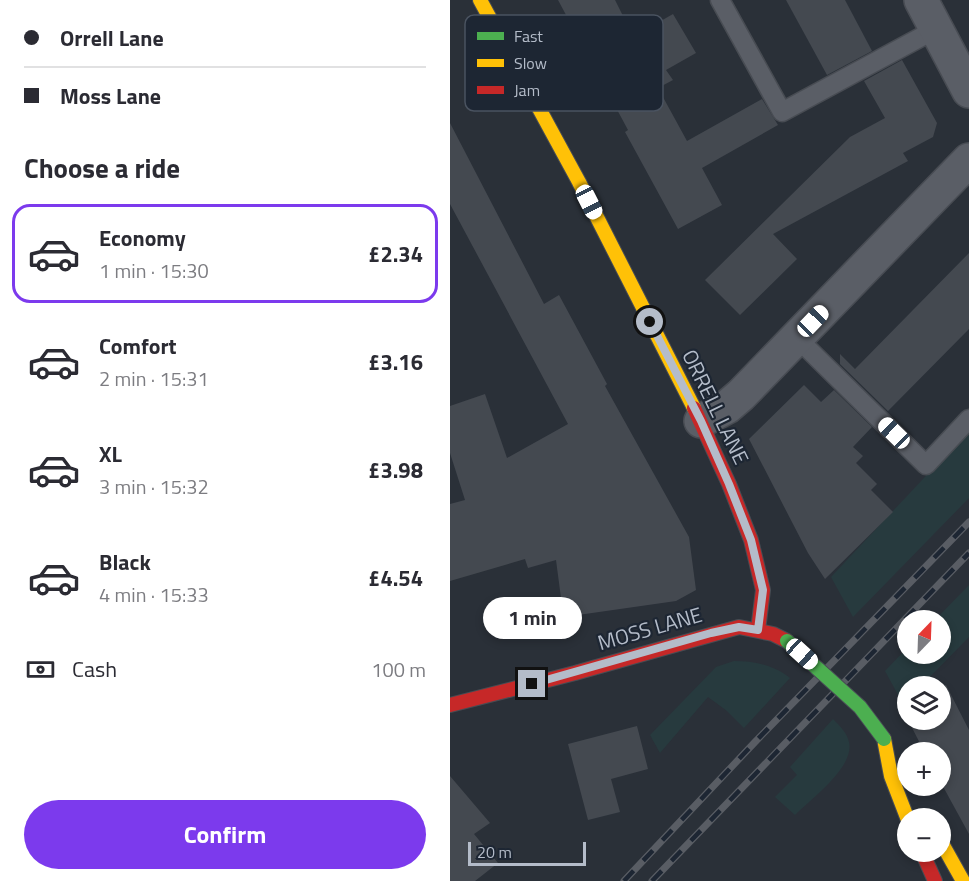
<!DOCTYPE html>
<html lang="en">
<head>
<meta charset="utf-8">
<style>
  body { margin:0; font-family:"Titillium Web",sans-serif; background:#f2f2f3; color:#2b2b33; height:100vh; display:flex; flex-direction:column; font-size:22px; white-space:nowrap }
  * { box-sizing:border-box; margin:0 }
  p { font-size:20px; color:#7c7c81 }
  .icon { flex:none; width:33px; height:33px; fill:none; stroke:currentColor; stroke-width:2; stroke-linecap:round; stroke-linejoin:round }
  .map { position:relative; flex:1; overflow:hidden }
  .sheet { display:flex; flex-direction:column; background:#fff; width:450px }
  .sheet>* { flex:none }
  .hud { display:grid; align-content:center; height:132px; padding:0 24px; background:#fff }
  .needle { width:39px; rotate:23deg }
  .controls { position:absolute; left:447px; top:610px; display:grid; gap:12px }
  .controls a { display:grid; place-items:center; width:54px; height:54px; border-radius:50%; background:#fff; box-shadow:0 3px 9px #0003; font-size:30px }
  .scale { position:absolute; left:18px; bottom:15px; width:118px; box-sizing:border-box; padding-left:6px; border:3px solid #b4bcc9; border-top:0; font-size:16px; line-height:21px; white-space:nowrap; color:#b4bcc9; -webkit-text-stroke:4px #1d2633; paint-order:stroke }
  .end { position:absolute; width:27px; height:27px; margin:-14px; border:8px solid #b4bcc9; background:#111; box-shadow:0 0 0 3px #111 }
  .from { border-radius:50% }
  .bubble { position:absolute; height:42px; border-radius:21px; background:#fff; box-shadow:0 3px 9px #0003; font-size:20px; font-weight:700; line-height:42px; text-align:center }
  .car { position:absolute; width:18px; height:36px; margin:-18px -9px; border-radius:8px; box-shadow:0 0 4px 2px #0007; background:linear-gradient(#fff 24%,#345 0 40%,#fff 0 76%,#345 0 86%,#fff 0) }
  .hud b { display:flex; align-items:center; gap:21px; height:57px; font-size:22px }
  .hud b+b { border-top:2px solid #e1e1e2 }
  .hud i { width:15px; height:15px; background:#2b2b33 }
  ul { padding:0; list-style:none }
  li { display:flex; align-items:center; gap:18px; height:99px; margin:0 12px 9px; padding:0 12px; border:3px solid transparent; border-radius:18px }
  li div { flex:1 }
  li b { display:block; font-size:22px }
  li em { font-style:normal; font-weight:700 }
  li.selected { border-color:#7c3aed }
  li>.icon { width:54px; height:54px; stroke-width:1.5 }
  h2 { padding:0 24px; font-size:27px; line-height:72px }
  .pay { display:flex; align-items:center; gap:15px; height:66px; padding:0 24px; font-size:22px }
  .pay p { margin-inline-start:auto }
  .button { display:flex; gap:12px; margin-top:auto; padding:12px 24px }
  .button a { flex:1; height:69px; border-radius:36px; background:#7c3aed; color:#fff; font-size:24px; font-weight:700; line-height:69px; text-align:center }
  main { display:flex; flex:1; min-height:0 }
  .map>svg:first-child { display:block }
  .green { fill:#273a3e }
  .building { fill:#444950 }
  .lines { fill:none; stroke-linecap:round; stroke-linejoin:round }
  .lane-casing { stroke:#484c53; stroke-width:21 }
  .street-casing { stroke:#484c53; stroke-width:36 }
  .slow-casing { stroke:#484c53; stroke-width:16 }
  .jam-casing { stroke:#484c53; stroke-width:16 }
  .lane { stroke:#5a5e66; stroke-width:18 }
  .street { stroke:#5a5e66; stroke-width:33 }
  .slow { stroke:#ffc107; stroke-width:14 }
  .jam { stroke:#c62828; stroke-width:14 }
  .rail-casing { stroke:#595d64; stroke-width:7 }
  .rail { stroke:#1d2633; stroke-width:4.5; stroke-dasharray:14; stroke-linecap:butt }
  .fast-bridge-casing { stroke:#484c55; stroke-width:16; stroke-linecap:butt }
  .fast-bridge { stroke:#4caf50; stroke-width:14 }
  .route { stroke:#b4bcc9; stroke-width:8 }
  .labels { text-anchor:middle; stroke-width:4.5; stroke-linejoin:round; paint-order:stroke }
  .street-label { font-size:21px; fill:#b4bcc9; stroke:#1d2633 }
  .key { fill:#1d2633; stroke:#4a5360; stroke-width:1.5 }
  .key-label { font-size:16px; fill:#b4bcc9 }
</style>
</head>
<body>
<main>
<section class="sheet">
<div class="hud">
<b><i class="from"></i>Orrell Lane</b>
<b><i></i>Moss Lane</b>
</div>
<h2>Choose a ride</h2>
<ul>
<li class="selected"><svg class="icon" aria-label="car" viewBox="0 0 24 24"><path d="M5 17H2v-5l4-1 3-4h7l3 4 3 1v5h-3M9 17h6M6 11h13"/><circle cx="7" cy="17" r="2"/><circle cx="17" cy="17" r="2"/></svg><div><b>Economy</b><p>1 min · 15:30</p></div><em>£2.34</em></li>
<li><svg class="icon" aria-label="car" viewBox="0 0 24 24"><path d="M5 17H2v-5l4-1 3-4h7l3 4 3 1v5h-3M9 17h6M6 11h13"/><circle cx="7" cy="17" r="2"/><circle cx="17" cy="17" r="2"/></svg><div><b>Comfort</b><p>2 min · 15:31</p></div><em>£3.16</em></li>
<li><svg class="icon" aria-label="car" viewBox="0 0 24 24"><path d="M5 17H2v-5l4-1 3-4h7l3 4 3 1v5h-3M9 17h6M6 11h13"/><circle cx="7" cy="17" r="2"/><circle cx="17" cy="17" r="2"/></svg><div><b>XL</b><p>3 min · 15:32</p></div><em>£3.98</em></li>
<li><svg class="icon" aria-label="car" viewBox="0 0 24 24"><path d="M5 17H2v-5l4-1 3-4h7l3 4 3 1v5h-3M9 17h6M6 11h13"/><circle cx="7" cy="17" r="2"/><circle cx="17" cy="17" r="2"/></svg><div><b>Black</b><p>4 min · 15:33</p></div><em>£4.54</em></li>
</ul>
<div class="pay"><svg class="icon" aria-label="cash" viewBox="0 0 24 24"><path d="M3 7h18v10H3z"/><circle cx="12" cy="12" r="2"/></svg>Cash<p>100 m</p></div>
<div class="button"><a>Confirm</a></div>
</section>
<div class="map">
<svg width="519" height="881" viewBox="0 0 519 881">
  <rect width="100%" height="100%" fill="#2a3038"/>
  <g class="green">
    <polygon points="519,430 519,498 403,617 381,577"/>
    <polygon points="519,585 519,637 470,687 458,687 457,700 453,704 435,671 457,648 458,654 490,654 490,621 484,621"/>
    <path d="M284 661C304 661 324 665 340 678L294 728 277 711 258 697 210 753 200 735 266 667Z"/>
    <path d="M383 719C390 726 397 733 399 742 405 767 361 799 345 815L325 797 347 775 340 767Z"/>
  </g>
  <g class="building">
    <polygon points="108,0 165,0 176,22 186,16 195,30 223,14 246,53 216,70 223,80 208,88 237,141 312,99 328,125 252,168 272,205 228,229 175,132 178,130"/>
    <polygon points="336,0 395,0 422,51 377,75"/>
    <polygon points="452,60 487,123 483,137 453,153 458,161 323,234 347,259 290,315 255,280 400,137 435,118 414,81"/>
    <polygon points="0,123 94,304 109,295 157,384 155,386 239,537 246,590 226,601 121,616 111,598 106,560 78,568 75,559 0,581 0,504 15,500 0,453 0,406 35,394 57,458 118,424 0,204"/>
    <polygon points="519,253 519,329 438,411 390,364 390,354 405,369"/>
    <polygon points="354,385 371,402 384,390 422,427 403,447 413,456 406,463 427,484 421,490 443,512 375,579 358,553 299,439"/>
    <polygon points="496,685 519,730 519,834 490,781 490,753 475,753 458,720 490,720 490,688"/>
    <polygon points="187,726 198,769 161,779 170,812 138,820 118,744"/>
    <polygon points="0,776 40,823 24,834 48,863 25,881 0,881"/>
  </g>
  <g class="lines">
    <defs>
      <g id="lane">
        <polyline points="270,0 332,112 486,29"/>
        <polyline points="347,338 476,465 519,419"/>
      </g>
      <g id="street">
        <polyline points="471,0 519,91"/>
        <polyline points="251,421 277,407 291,395 519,160"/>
      </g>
      <g id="slow">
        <polyline points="30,0 129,182 244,408"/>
        <polyline points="434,739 441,776 458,820"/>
        <polyline points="490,840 513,881"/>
      </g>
      <g id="jam">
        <polyline points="244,408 279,484 301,540 313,590 308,630"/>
        <polyline points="0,705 125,673 289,627 323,634 337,641"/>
        <polyline points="472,852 485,881"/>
      </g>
    </defs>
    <use href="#lane" class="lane-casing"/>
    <use href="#street" class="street-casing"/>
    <use href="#slow" class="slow-casing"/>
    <use href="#jam" class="jam-casing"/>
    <use href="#lane" class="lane"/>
    <use href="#street" class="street"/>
    <use href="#slow" class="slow"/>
    <use href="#jam" class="jam"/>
    <defs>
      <g id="rail">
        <polyline points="174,881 305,742 519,522"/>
        <polyline points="202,881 519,553"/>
      </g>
    </defs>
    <use href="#rail" class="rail-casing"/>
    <use href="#rail" class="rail"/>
    <defs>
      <polyline id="fast-bridge" points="337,641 410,707 434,739"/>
    </defs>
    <use href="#fast-bridge" class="fast-bridge-casing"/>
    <use href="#fast-bridge" class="fast-bridge"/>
  </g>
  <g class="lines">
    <polyline class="route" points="82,684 261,633 289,627 308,630 313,590 301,540 279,484 251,421 200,322"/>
  </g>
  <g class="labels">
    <g class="street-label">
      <text transform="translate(265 407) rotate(64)" y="7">ORRELL LANE</text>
      <text transform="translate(200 629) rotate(-16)" y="7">MOSS LANE</text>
    </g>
  </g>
  <rect x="15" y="15" width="198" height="96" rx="9" class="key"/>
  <rect x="27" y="32" width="27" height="8" fill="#4caf50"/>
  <rect x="27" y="59" width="27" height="8" fill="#ffc107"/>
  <rect x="27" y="86" width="27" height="8" fill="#c62828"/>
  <g class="key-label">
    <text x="64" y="42">Fast</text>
    <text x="64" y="69">Slow</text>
    <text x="64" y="96">Jam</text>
  </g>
</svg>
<div class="controls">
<a><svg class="needle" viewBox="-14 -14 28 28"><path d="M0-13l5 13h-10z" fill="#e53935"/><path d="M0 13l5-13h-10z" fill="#7c7c81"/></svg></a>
<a><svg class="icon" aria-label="layers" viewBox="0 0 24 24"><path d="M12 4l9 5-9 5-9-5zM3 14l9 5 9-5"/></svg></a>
<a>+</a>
<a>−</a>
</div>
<div class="scale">20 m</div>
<i class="end from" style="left:200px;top:322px"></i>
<i class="end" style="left:82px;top:684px"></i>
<div class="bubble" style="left:33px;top:597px;width:99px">1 min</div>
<i class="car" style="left:139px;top:202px;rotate:153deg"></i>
<i class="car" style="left:363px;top:321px;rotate:44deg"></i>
<i class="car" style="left:444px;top:433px;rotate:314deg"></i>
<i class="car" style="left:352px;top:654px;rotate:132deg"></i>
</div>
</main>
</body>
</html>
